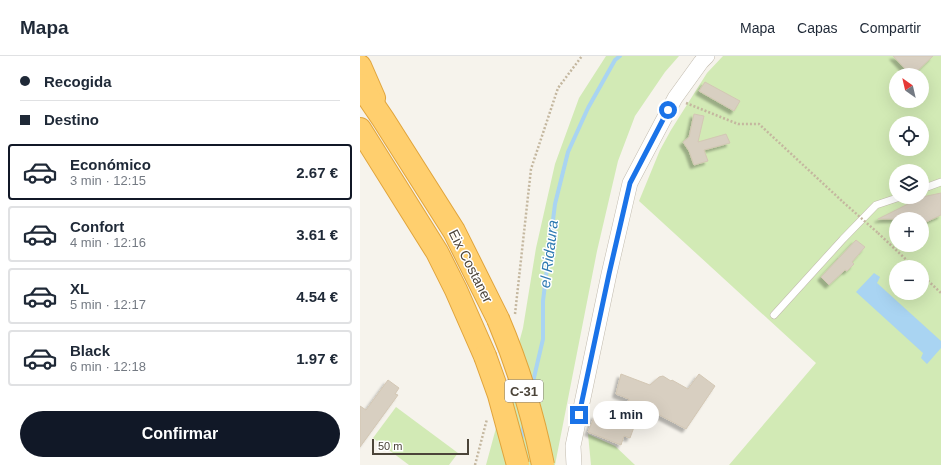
<!DOCTYPE html>
<html lang="es">
<head>
<meta charset="utf-8">
<style>
  body { margin:0; font-family:Arial,sans-serif; background:#f6f6f7; color:#1f2937; height:100vh; display:flex; flex-direction:column; font-size:15px; white-space:nowrap }
  * { box-sizing:border-box; margin:0 }
  p { font-size:13px; color:#747a83 }
  .icon { flex:none; width:22px; height:22px; fill:none; stroke:currentColor; stroke-width:2; stroke-linecap:round; stroke-linejoin:round }
  .map { position:relative; flex:1; overflow:hidden }
  .drawer { display:flex; flex-direction:column; background:#fff; width:360px }
  .drawer>* { flex:none }
  .hud { display:grid; align-content:center; height:88px; padding:0 20px; background:#fff }
  .needle { width:26px; rotate:326deg }
  .tools { position:absolute; left:529px; top:12px; display:grid; gap:8px }
  .tools a { display:grid; place-items:center; width:40px; height:40px; border-radius:50%; background:#fff; box-shadow:0 4px 16px #0002; font-size:20px }
  .scale { position:absolute; left:12px; bottom:10px; width:97px; box-sizing:border-box; padding-left:4px; border:2px solid #4b4439; border-top:0; font-size:11px; line-height:14px; white-space:nowrap; color:#4b4439; -webkit-text-stroke:3px #fff; paint-order:stroke }
  .end { position:absolute; width:18px; height:18px; margin:-9px; border:5px solid #1a73e8; background:#fff; box-shadow:0 0 0 2px #fff }
  .from { border-radius:50% }
  .bubble { position:absolute; height:28px; border-radius:14px; background:#fff; box-shadow:0 4px 16px #0002; font-size:13px; font-weight:800; line-height:28px; text-align:center }
  .hud b { display:flex; align-items:center; gap:14px; height:38px; font-size:15px }
  .hud b+b { border-top:1px solid #e0e1e3 }
  .hud i { width:10px; height:10px; background:#1f2937 }
  ul { padding:0; list-style:none }
  li { display:flex; align-items:center; gap:12px; height:56px; margin:0 8px 6px; padding:0 12px; border:2px solid #e0e1e3; border-radius:4px }
  li div { flex:1 }
  li b { display:block; font-size:15px }
  li em { font-style:normal; font-weight:800 }
  li.current { border-color:#111827 }
  li>.icon { width:36px; height:36px; stroke-width:1.5 }
  .action { display:flex; gap:8px; margin-top:auto; padding:8px 20px }
  .action a { flex:1; height:46px; border-radius:24px; background:#111827; color:#fff; font-size:16px; font-weight:800; line-height:46px; text-align:center }
  header { display:flex; align-items:center; gap:24px; box-sizing:border-box; height:56px; padding:0 20px; background:#fff; border-bottom:1px solid #e0e1e3 }
  header strong { font-size:19px }
  nav { display:flex; gap:22px; margin-inline-start:auto; font-size:14px }
  main { display:flex; flex:1; min-height:0 }
  .map>svg:first-child { display:block }
  .green { fill:#d2eab5; fill-rule:evenodd }
  .water { fill:#a9d4f2 }
  .lines { fill:none; stroke-linecap:round; stroke-linejoin:round }
  .stream { stroke:#a9d4f2; stroke-width:4 }
  .building { fill:#d8cfc1; stroke:#d3c7b4; filter:url(#shadow) }
  .service-casing { stroke:#c2bbae; stroke-width:8 }
  .minor-casing { stroke:#c2bbae; stroke-width:16 }
  .motorway-casing { stroke:#e0a43c; stroke-width:24 }
  .path { stroke:#c4b79f; stroke-width:2.5; stroke-dasharray:2 2; stroke-linecap:butt }
  .service { stroke:#fff; stroke-width:7 }
  .minor { stroke:#fff; stroke-width:15 }
  .motorway { stroke:#ffcf6e; stroke-width:22 }
  .motorway-bridge-casing { stroke:#e0a43c; stroke-width:24; stroke-linecap:butt }
  .path-bridge { stroke:#c4b79f; stroke-width:2.5; stroke-dasharray:2 2; stroke-linecap:butt }
  .motorway-bridge { stroke:#ffcf6e; stroke-width:22 }
  .route { stroke:#1a73e8; stroke-width:5 }
  .labels { text-anchor:middle; stroke-width:3; stroke-linejoin:round; paint-order:stroke }
  .shield { fill:#fff; stroke:#817c74; stroke-width:1 }
  .shield-label { font-size:13px; font-weight:bold; fill:#4b4439 }
  .street-label { font-size:14px; fill:#4b4439; stroke:#fff }
  .water-label { font-size:15px; font-style:italic; fill:#2e7ab2; stroke:#fff }
</style>
</head>
<body>
<header>
<strong>Mapa</strong>
<nav><a>Mapa</a><a>Capas</a><a>Compartir</a></nav>
</header>
<main>
<section class="drawer">
<div class="hud">
<b><i class="from"></i>Recogida</b>
<b><i></i>Destino</b>
</div>
<ul>
<li class="current"><svg class="icon" aria-label="car" viewBox="0 0 24 24"><path d="M5 17H2v-5l4-1 3-4h7l3 4 3 1v5h-3M9 17h6M6 11h13"/><circle cx="7" cy="17" r="2"/><circle cx="17" cy="17" r="2"/></svg><div><b>Económico</b><p>3 min · 12:15</p></div><em>2.67 €</em></li>
<li><svg class="icon" aria-label="car" viewBox="0 0 24 24"><path d="M5 17H2v-5l4-1 3-4h7l3 4 3 1v5h-3M9 17h6M6 11h13"/><circle cx="7" cy="17" r="2"/><circle cx="17" cy="17" r="2"/></svg><div><b>Confort</b><p>4 min · 12:16</p></div><em>3.61 €</em></li>
<li><svg class="icon" aria-label="car" viewBox="0 0 24 24"><path d="M5 17H2v-5l4-1 3-4h7l3 4 3 1v5h-3M9 17h6M6 11h13"/><circle cx="7" cy="17" r="2"/><circle cx="17" cy="17" r="2"/></svg><div><b>XL</b><p>5 min · 12:17</p></div><em>4.54 €</em></li>
<li><svg class="icon" aria-label="car" viewBox="0 0 24 24"><path d="M5 17H2v-5l4-1 3-4h7l3 4 3 1v5h-3M9 17h6M6 11h13"/><circle cx="7" cy="17" r="2"/><circle cx="17" cy="17" r="2"/></svg><div><b>Black</b><p>6 min · 12:18</p></div><em>1.97 €</em></li>
</ul>
<div class="action"><a>Confirmar</a></div>
</section>
<div class="map">
<svg width="581" height="409" viewBox="0 0 581 409">
  <defs>
    <filter id="shadow"><feDropShadow dx="-3.5" dy="3.5" stdDeviation="1" flood-color="#0004"/></filter>
  </defs>
  <rect width="100%" height="100%" fill="#f6f3ec"/>
  <g class="green">
    <polygon points="246,0 319,0 305,16 275,60 258,105 237,195 195,409 126,409 163,272 176,192 195,108 219,42"/>
    <path d="M363 0H581V409H369L456 307 279 145 300 94 311 74 347 17ZM536 19H562V45H536ZM536 67H562V93H536ZM536 115H562V141H536ZM536 163H562V189H536ZM536 211H562V237H536Z"/>
    <polygon points="36,351 98,397 89,409 49,409 13,382"/>
    <polygon points="228,378 255,390 275,409 231,409"/>
  </g>
  <polygon class="water" points="514,217 520,221 517,227 581,285 581,292 567,308 561,302 563,297 496,236"/>
  <g class="lines">
    <g class="stream">
      <polyline points="172,330 183,283 183,245 195,148 208,96 228,52 255,4 260,0"/>
      <polyline points="161,385 164,368"/>
    </g>
  </g>
  <g class="building">
    <polygon points="533,0 573,0 553,19 551,19"/>
    <polygon points="345,26 380,45 374,55 339,35"/>
    <polygon points="334,58 344,60 338,86 366,78 370,87 344,94 348,105 334,109 329,95 323,86 329,81"/>
    <polygon points="581,137 581,159 562,168 562,163 518,163 562,141"/>
    <polygon points="496,184 505,191 492,206 494,208 487,215 485,214 469,229 461,221"/>
    <polygon points="261,318 290,329 299,321 303,320 311,325 312,324 328,333 339,318 355,330 326,373 286,352 269,369 274,371 270,382 264,380 261,389 228,376 235,359 259,369 269,343 256,338"/>
    <polygon points="28,324 39,332 35,338 38,339 0,391 0,350 6,354"/>
  </g>
  <g class="lines">
    <defs>
      <g id="service">
        <polyline points="562,133 581,126"/>
        <polyline points="414,259 483,183 516,149 540,141"/>
      </g>
      <polyline id="minor" points="214,409 213,390 249,218 270,127 315,42 341,6 347,0"/>
      <g id="motorway">
        <polyline points="0,10 14,42"/>
        <polyline points="0,29 23,63 94,175 138,263"/>
        <polyline points="0,73 77,196 96,234 125,300"/>
      </g>
    </defs>
    <use href="#service" class="service-casing"/>
    <use href="#minor" class="minor-casing"/>
    <use href="#motorway" class="motorway-casing"/>
    <g class="path">
      <polyline points="326,47 378,68 399,68 483,146"/>
      <polyline points="518,177 554,211"/>
      <polyline points="562,219 581,237"/>
      <polyline points="155,258 171,113 198,32 222,0"/>
      <polyline points="115,409 127,363"/>
    </g>
    <use href="#service" class="service"/>
    <use href="#minor" class="minor"/>
    <use href="#motorway" class="motorway"/>
    <defs>
      <g id="motorway-bridge">
        <path d="M138 263C158 310 173 359 183 409"/>
        <polyline points="125,300 139,339 158,409"/>
      </g>
    </defs>
    <use href="#motorway-bridge" class="motorway-bridge-casing"/>
    <polyline class="path-bridge" points="483,146 518,177"/>
    <use href="#motorway-bridge" class="motorway-bridge"/>
  </g>
  <g class="lines">
    <polyline class="route" points="219,359 249,218 270,127 308,54"/>
  </g>
  <g class="labels">
    <rect class="shield" x="145" y="324" width="38" height="22" rx="3"/>
    <g class="shield-label">
      <text x="164" y="340">C-31</text>
    </g>
    <g class="street-label">
      <text transform="translate(111 210) rotate(63)" y="5">Eix Costaner</text>
    </g>
    <g class="water-label">
      <text transform="translate(189 198) rotate(-83)" y="5">el Ridaura</text>
    </g>
  </g>
</svg>
<div class="tools">
<a><svg class="needle" viewBox="-14 -14 28 28"><path d="M0-13l5 13h-10z" fill="#e53935"/><path d="M0 13l5-13h-10z" fill="#747a83"/></svg></a>
<a><svg class="icon" aria-label="locate" viewBox="0 0 24 24"><circle cx="12" cy="12" r="6"/><path d="M12 2v4M12 18v4M2 12h4M18 12h4"/></svg></a>
<a><svg class="icon" aria-label="layers" viewBox="0 0 24 24"><path d="M12 4l9 5-9 5-9-5zM3 14l9 5 9-5"/></svg></a>
<a>+</a>
<a>−</a>
</div>
<div class="scale">50 m</div>
<i class="end from" style="left:308px;top:54px"></i>
<i class="end" style="left:219px;top:359px"></i>
<div class="bubble" style="left:233px;top:345px;width:66px">1 min</div>
</div>
</main>
</body>
</html>
